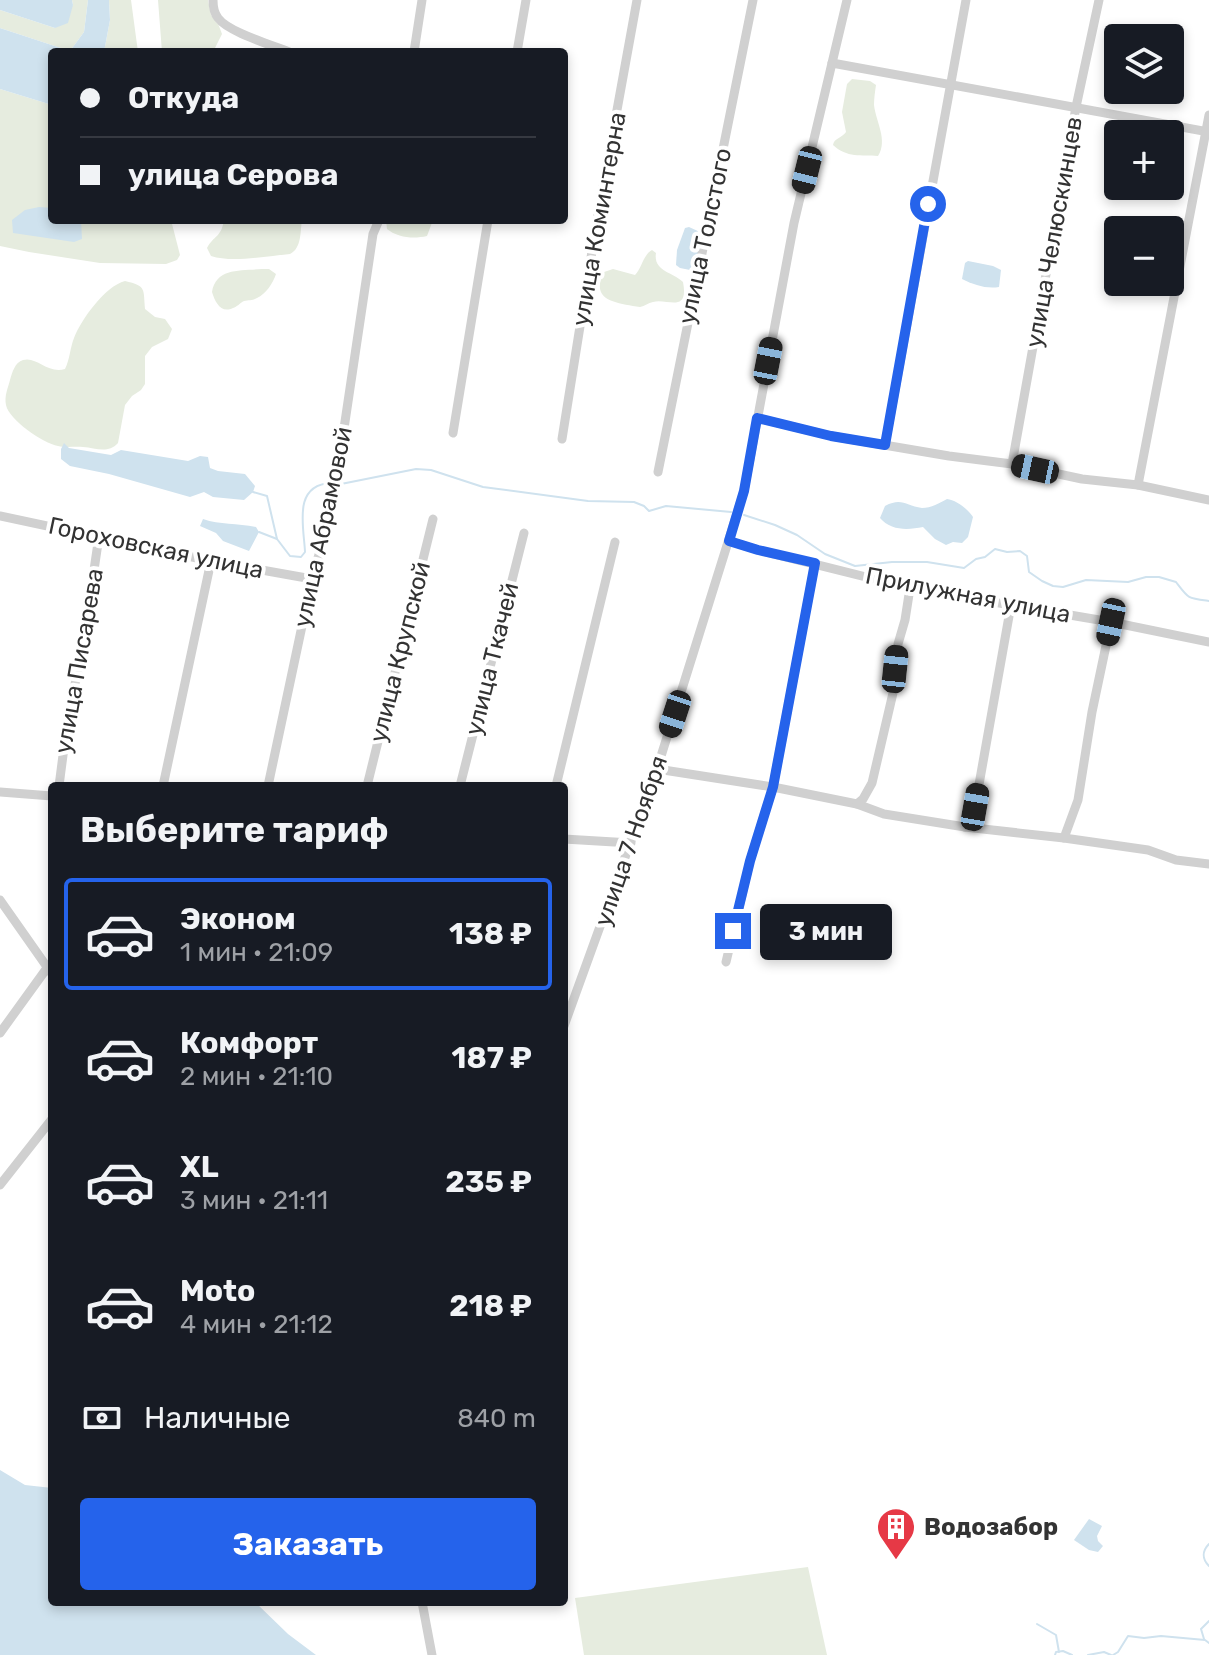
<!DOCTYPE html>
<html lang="ru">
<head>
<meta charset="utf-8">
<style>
  body { margin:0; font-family:Rubik,sans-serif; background:#20242c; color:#f1f3f6; height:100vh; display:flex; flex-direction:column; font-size:30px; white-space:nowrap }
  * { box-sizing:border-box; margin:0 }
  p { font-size:26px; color:#9ea1a6 }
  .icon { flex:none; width:44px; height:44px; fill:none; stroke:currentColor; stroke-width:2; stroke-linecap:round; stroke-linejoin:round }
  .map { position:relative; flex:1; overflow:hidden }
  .details { position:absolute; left:48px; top:782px; width:520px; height:824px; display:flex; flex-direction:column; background:#171b24; border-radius:8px; box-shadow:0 4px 12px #0003 }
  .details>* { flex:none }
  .banner { position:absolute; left:48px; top:48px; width:520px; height:176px; border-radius:8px; box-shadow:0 4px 12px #0003; display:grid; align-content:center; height:176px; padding:0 32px; background:#171b24 }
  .fabs { position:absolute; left:1104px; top:24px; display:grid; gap:16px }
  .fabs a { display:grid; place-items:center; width:80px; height:80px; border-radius:8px; background:#171b24; box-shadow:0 4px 12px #0003; font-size:40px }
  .end { position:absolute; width:36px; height:36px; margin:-18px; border:10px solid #2563eb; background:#fff; box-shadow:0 0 0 4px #fff }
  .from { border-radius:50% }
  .bubble { position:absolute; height:56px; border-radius:8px; background:#171b24; box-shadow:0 4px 12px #0003; font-size:26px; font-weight:700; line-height:56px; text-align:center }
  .car { position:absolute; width:24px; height:48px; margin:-24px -12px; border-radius:10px; box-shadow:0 0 6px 2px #0007; background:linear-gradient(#222 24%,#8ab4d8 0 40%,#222 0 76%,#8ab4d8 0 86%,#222 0) }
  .banner b { display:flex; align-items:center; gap:28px; height:76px; font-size:30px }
  .banner b+b { border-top:2px solid #363941 }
  .banner i { width:20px; height:20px; background:#f1f3f6 }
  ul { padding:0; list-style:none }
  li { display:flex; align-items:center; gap:24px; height:112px; margin:0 16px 12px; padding:0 16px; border:4px solid transparent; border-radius:8px }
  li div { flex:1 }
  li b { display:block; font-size:30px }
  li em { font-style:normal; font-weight:700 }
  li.selected { border-color:#2563eb }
  li>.icon { width:72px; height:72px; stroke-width:1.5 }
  h2 { padding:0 32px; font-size:36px; line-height:96px }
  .pay { display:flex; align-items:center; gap:20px; height:88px; padding:0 32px; font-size:30px }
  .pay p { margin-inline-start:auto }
  .cta { display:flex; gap:16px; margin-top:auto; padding:16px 32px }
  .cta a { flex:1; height:92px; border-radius:8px; background:#2563eb; color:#fff; font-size:32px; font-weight:700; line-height:92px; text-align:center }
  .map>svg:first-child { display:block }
  .green { fill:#e6ecdf }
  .water { fill:#cfe2ee }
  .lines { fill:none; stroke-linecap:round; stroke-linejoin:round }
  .stream { stroke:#cfe2ee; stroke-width:2 }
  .minor { stroke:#d0d0d0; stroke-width:9 }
  .route { stroke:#2563eb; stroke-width:10 }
  .labels { text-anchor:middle; stroke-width:8; stroke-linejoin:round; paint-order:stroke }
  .street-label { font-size:24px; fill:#333; stroke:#fff }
  .poi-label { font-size:24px; font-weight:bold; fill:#333; stroke:#fff; text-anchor:start }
</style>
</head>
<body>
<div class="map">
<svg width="1209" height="1655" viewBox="0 0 1209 1655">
  <rect width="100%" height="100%" fill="#fff"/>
  <g class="green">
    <polygon points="72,0 88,0 84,32 70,51 0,28 0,10 55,28 73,5"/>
    <polygon points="109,0 131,0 138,52 104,52 110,20"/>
    <polygon points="158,0 208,0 211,15 219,26 222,34 213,52 162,52"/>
    <path d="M852 79 870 81 876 85C875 92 874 98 874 105 876 122 888 140 878 156 861 155 847 158 833 145 834 138 842 138 846 132L842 112 847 84Z"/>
    <polygon points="0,89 52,105 52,220 171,220 180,255 177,260 166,264 100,263 29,252 0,246"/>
    <path d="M224 220H302C300 232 302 248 290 254 267 256 232 263 211 256L207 248C214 235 221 238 224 220Z"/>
    <path d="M386 220H433L427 236C414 239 398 238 387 229Z"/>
    <path d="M652 250 656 253C653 271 672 272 683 282 689 314 667 298 653 302 648 303 645 306 640 307 617 303 589 301 604 272L613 269 635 275C642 268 643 255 652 250Z"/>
    <path d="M262 269H269L276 274C273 283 266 294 257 298 252 301 249 300 244 301 240 303 237 307 233 308 221 314 215 302 212 292 216 267 242 271 262 269Z"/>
    <path d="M125 281C147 286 143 289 145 309L155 317 165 319 172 329 168 339 152 347 145 356V384L141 390 132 396 125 405 118 443C108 454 96 448 83 447 75 446 66 448 58 446 43 443 9 420 6 405 4 396 8 388 10 380 12 373 15 362 23 360 37 356 47 374 65 369 70 359 70 348 74 338 81 320 105 286 125 281Z"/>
    <polygon points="808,1567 827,1655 584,1655 575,1598"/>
  </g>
  <g class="water">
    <polygon points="0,0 72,0 73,5 68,23 55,28 0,10"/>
    <polygon points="88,0 109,0 110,20 104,52 52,52 52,105 0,89 0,28 70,51 84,32"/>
    <polygon points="39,207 52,208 52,220 81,220 82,239 74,242 13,233 12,220 25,210"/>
    <path d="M689 227 700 232C701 244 699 261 690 270L680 268 676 265 677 250 685 228Z"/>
    <path d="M968 261 993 266 1001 270 999 287C986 289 974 285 962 279L965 263Z"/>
    <polygon points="64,443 69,448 111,455 121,450 188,461 200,456 208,457 210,468 218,471 245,474 255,486 253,492 244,500 213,497 204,492 190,497 109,474 70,466 61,459 61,449"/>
    <path d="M947 499C956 500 968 509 973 517L968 537 962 543 953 542 946 545 935 539 923 527C908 530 891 531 880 518L885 506C902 497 906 506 922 508 931 508 940 503 947 499Z"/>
    <path d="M203 519C220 525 237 523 256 527L259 532 249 551 223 541 216 533 200 526Z"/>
    <polygon points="0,1470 25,1485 52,1488 52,1602 255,1602 288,1634 316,1655 0,1655"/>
    <polygon points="1089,1519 1102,1526 1097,1536 1098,1541 1103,1546 1098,1552 1089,1550 1074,1540"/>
  </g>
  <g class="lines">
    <g class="stream">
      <polyline points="341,484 416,469 431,470 483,487 588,501 634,502 644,506 649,511 666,506 731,512"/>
      <polyline points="253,492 267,496 277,539"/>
      <path d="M744 515 775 525 797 535 825 554 855 566 892 562H927L964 568 976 559 985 557 995 549 1007 552 1020 551 1027 556 1029 572 1042 581 1053 586 1063 587 1086 580 1128 582 1146 577H1159L1176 582C1189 599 1187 598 1209 601"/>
      <path d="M259 532 277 539 290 556 301 557 305 552C304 527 292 485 331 483"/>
      <path d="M1209 1544C1202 1551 1202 1559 1209 1566"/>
      <polyline points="1037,1624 1056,1635 1059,1652"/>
      <polyline points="1204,1639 1201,1629 1209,1621"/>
      <polyline points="1055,1655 1056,1652 1063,1651 1072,1655"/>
      <polyline points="1088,1655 1104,1652 1111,1655"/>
      <polyline points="1113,1655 1118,1652 1128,1636 1144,1638 1161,1636 1205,1640 1209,1643"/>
    </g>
    <g class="minor">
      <path d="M213 0C213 7 214 13 218 18 228 32 272 45 289 52"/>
      <polyline points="414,52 422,0"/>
      <polyline points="517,52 526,0"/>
      <polyline points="832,63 1209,132"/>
      <polyline points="757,418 831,436 949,456 1012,464 1082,479 1138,485 1209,500"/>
      <polyline points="453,433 488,220"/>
      <polyline points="562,439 597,220 637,0"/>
      <polyline points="885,445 966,0"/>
      <polyline points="1012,464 1076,107 1099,0"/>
      <polyline points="658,472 753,0"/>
      <polyline points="1138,485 1209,115"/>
      <polyline points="0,516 211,561 312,579"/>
      <polyline points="729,541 758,550 910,588 1111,622 1209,642"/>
      <polyline points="657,769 773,787 857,804 884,814 965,827 1064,838 1148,850 1176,860 1209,864"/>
      <polyline points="59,786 69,709 81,659 99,536"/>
      <polyline points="163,786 211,561"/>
      <polyline points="268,786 312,579 332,509 373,234 379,220"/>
      <polyline points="367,786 433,519"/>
      <polyline points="460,786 524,533"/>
      <polyline points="556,786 615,542"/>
      <polyline points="0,792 52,796"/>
      <polyline points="857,804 863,799 872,783 893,693 898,644 905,620 910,588"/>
      <polyline points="965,827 973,812 975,807 1011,605"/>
      <polyline points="1064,838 1078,800 1092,712 1111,622"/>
      <polyline points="564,839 631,843"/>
      <polyline points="0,900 52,974"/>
      <polyline points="726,962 750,861 773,787 815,563"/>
      <polyline points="564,1026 657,769 744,491 794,223 847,0"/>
      <polyline points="0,1033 47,968"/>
      <polyline points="0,1185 52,1119"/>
      <polyline points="422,1602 432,1655"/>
    </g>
  </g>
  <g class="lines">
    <polyline class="route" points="733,931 750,861 773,787 815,563 758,550 729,541 744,491 757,418 831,436 885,445 928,204"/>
  </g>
  <defs>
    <symbol id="building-pin" viewBox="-11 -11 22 30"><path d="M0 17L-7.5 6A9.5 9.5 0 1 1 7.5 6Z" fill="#e63946" stroke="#fff"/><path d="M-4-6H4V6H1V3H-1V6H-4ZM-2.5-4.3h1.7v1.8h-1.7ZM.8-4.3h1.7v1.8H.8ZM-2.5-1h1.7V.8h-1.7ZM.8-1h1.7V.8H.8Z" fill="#fff"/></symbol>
  </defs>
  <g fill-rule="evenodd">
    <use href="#building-pin" x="874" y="1505" width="44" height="60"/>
  </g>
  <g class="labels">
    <g class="street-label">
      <text transform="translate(599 219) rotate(-80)" y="8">улица Коминтерна</text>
      <text transform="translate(1054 232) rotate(-80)" y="8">улица Челюскинцев</text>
      <text transform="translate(705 236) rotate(-78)" y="8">улица Толстого</text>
      <text transform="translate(323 527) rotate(-78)" y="8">улица Абрамовой</text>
      <text transform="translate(156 548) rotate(12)" y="8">Гороховская улица</text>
      <text transform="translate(968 595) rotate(11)" y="8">Прилужная улица</text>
      <text transform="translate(400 652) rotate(-76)" y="8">улица Крупской</text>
      <text transform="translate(492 659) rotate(-76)" y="8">улица Ткачей</text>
      <text transform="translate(79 661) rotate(-80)" y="8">улица Писарева</text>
      <text transform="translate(631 841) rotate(-71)" y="8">улица 7 Ноября</text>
    </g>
    <g class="poi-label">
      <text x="924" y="1535">Водозабор</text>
    </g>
  </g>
</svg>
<div class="fabs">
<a><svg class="icon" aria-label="layers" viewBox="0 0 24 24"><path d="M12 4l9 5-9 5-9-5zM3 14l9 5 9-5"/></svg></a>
<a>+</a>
<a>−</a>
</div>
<i class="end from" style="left:928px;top:204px"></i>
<i class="end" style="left:733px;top:931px"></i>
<div class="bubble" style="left:760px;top:904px;width:132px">3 мин</div>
<i class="car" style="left:807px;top:170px;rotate:194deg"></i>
<i class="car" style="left:768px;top:361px;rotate:11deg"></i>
<i class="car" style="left:1035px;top:469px;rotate:282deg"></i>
<i class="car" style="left:1111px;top:622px;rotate:192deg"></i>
<i class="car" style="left:895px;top:669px;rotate:6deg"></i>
<i class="car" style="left:675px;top:714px;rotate:198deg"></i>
<i class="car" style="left:975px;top:807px;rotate:10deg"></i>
<div class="banner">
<b><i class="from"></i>Откуда</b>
<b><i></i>улица Серова</b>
</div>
<section class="details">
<h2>Выберите тариф</h2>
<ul>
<li class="selected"><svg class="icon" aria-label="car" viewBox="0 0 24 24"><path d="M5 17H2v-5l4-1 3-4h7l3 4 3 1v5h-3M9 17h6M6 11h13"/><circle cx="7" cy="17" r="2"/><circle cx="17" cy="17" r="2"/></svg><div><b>Эконом</b><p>1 мин · 21:09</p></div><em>138 ₽</em></li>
<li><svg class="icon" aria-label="car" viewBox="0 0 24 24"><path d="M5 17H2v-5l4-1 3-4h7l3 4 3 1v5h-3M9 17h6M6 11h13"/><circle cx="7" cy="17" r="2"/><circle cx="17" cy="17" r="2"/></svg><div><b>Комфорт</b><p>2 мин · 21:10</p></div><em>187 ₽</em></li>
<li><svg class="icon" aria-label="car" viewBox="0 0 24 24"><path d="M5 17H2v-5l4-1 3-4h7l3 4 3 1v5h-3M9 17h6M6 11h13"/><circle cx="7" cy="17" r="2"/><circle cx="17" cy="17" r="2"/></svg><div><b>XL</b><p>3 мин · 21:11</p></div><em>235 ₽</em></li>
<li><svg class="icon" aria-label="car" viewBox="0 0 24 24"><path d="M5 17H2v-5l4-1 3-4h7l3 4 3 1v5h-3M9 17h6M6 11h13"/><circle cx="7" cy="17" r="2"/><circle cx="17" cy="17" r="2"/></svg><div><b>Moto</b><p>4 мин · 21:12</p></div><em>218 ₽</em></li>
</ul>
<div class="pay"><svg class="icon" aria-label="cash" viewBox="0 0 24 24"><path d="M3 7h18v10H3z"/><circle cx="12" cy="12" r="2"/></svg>Наличные<p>840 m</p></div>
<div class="cta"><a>Заказать</a></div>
</section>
</div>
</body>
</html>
